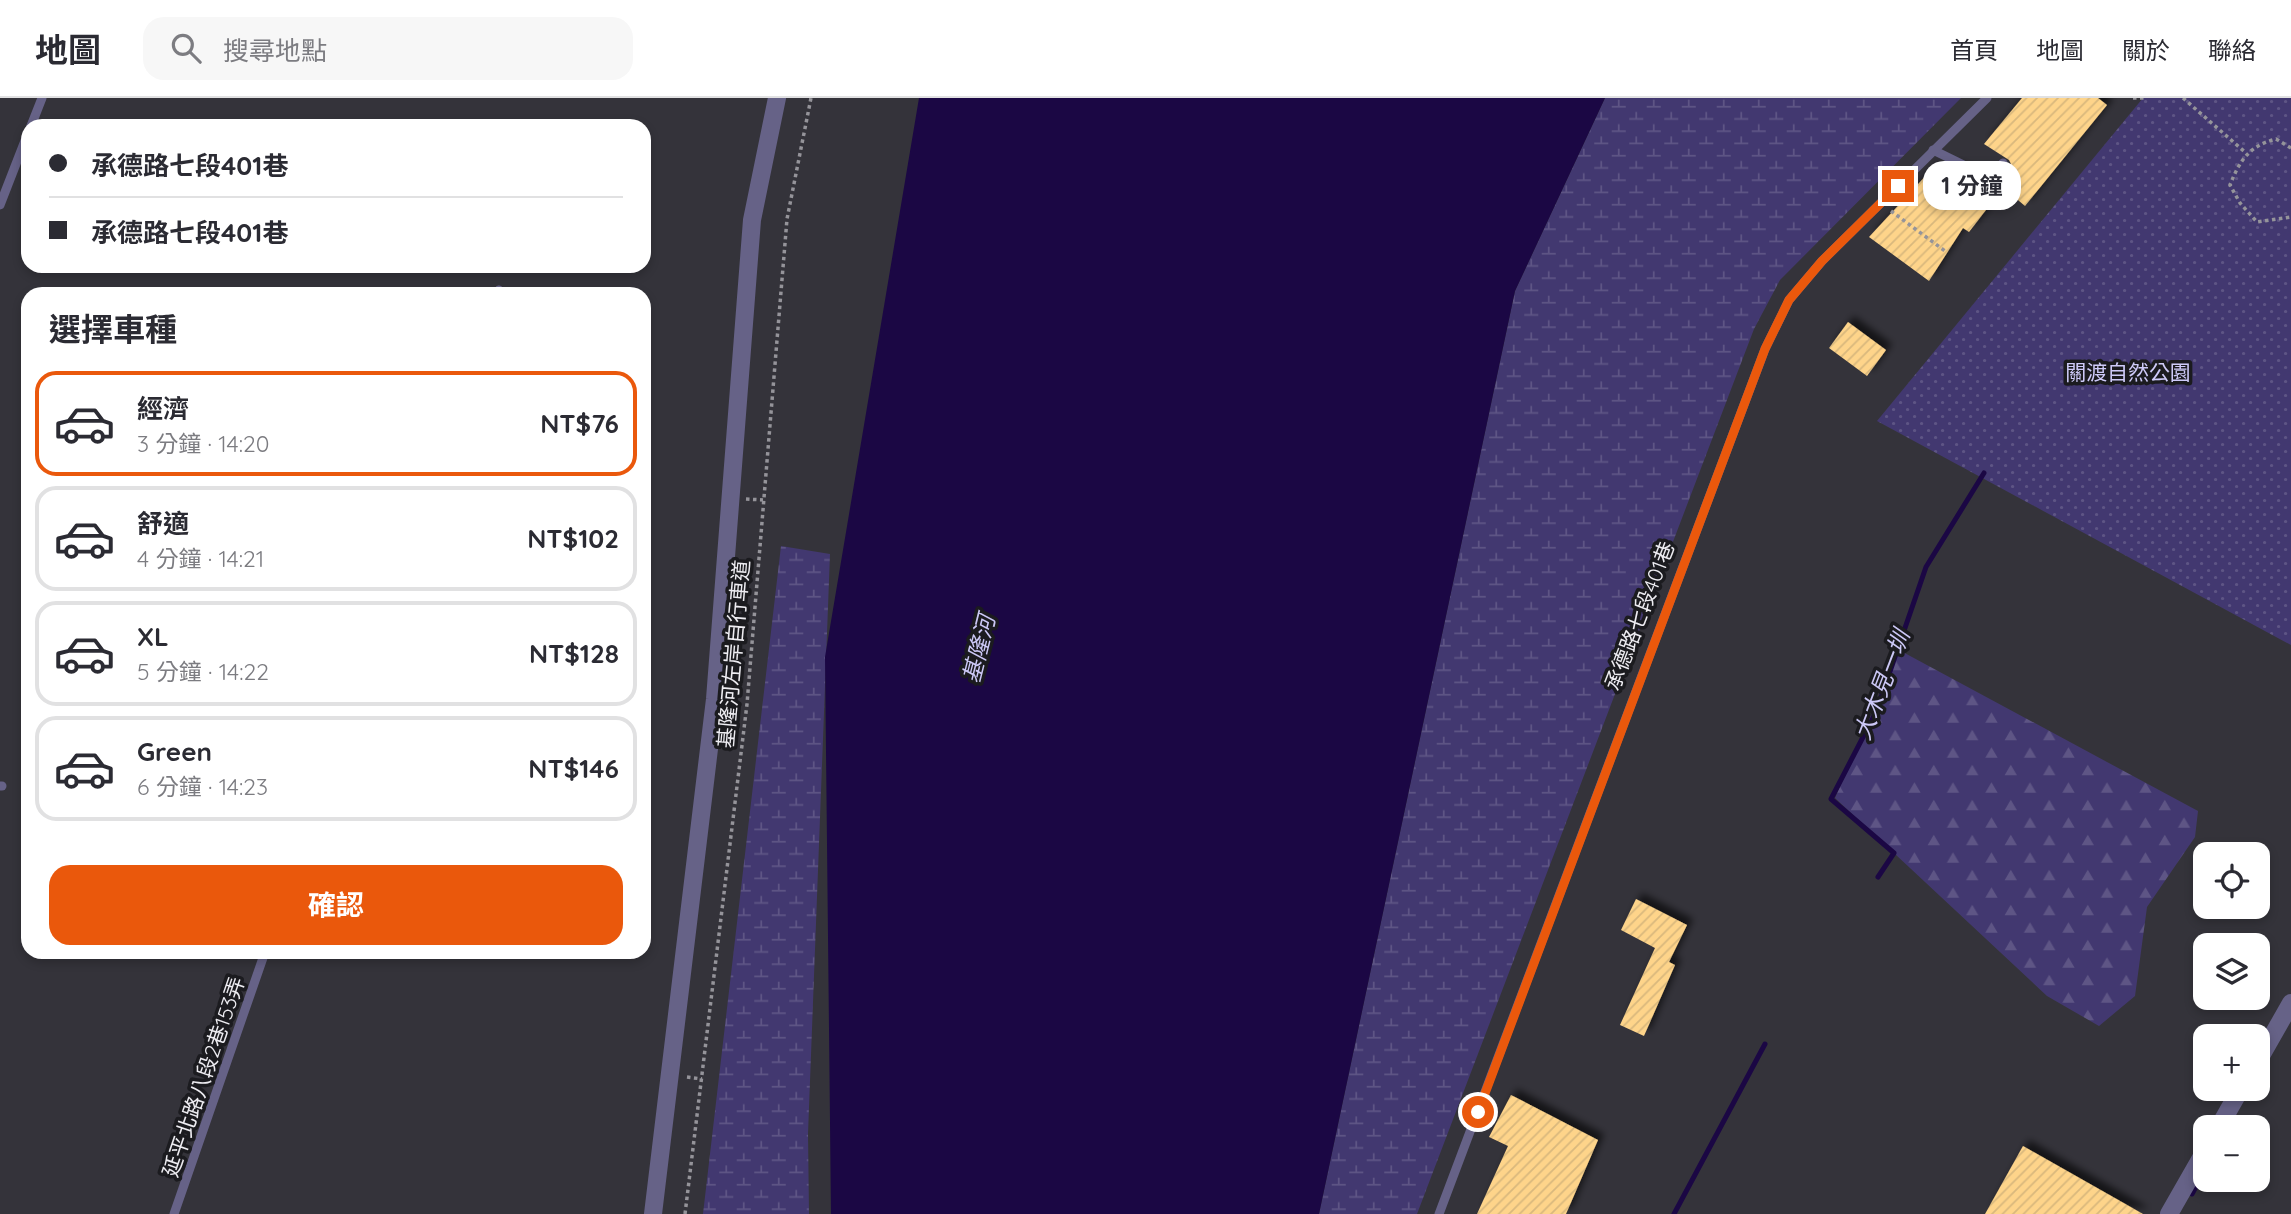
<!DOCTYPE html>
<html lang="zh-TW">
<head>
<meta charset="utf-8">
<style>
  body { margin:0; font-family:Quicksand,"Noto Sans TC",sans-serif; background:#f7f7f7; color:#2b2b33; height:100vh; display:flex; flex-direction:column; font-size:26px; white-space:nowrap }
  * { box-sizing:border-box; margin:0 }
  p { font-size:23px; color:#7c7c81 }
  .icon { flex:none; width:38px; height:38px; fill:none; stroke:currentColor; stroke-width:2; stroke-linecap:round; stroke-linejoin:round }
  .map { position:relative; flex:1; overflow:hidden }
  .details { position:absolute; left:21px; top:189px; width:630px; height:672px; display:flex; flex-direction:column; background:#fff; border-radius:21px; box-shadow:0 4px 10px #0003 }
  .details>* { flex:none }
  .hud { position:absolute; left:21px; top:21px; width:630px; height:154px; border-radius:21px; box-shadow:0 4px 10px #0003; display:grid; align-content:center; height:154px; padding:0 28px; background:#fff }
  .controls { position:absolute; left:2193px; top:744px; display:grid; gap:14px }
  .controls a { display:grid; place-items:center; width:77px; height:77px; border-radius:14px; background:#fff; box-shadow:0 4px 10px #0003; font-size:35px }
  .end { position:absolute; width:32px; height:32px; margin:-16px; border:9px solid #ea580c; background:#fff; box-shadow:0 0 0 4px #fff }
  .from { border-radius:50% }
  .bubble { position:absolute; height:49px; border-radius:21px; background:#fff; box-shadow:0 4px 10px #0003; font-size:23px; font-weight:700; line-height:49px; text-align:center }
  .hud b { display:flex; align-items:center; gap:24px; height:66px; font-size:26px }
  .hud b+b { border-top:2px solid #e1e1e2 }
  .hud i { width:18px; height:18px; background:#2b2b33 }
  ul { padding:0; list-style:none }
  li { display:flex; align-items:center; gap:21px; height:105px; margin:0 14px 10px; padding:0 14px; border:4px solid #e1e1e2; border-radius:21px }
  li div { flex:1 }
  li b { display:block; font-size:26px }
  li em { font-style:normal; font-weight:700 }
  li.selected { border-color:#ea580c }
  li>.icon { width:63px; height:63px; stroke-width:1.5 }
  h2 { padding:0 28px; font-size:32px; line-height:84px }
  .action { display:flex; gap:14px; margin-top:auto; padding:14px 28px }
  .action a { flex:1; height:80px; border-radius:21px; background:#ea580c; color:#fff; font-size:28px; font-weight:700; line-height:80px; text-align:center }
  header { display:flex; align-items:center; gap:42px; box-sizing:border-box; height:98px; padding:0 35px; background:#fff; border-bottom:2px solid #e1e1e2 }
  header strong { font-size:33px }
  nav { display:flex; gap:38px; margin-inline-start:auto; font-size:24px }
  .search { width:490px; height:63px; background:#f7f7f7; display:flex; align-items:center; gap:18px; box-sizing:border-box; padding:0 24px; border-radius:21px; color:#7c7c81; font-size:26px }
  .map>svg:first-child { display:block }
  .forest { fill:url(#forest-firs) }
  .wetland { fill:url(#wetland-marsh) }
  .park { fill:url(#park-dots) }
  .water { fill:#1b0744 }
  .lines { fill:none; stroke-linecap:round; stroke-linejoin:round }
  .stream { stroke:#1b0744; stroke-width:5 }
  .building { fill:url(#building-hatch); filter:url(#shadow) }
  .path { stroke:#95949a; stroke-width:3.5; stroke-dasharray:3.5 3.5; stroke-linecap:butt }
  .lane { stroke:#666287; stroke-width:9 }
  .street { stroke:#666287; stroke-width:18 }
  .route { stroke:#ea580c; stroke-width:9 }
  .labels { text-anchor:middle; stroke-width:7; stroke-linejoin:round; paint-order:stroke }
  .park-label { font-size:21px; fill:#cecaf8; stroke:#1b1b1f }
  .street-label { font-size:21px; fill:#eeedf2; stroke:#1b1b1f }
  .water-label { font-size:23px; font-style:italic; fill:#ccc8f6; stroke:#1b1b1f }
</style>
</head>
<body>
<header>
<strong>地圖</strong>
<div class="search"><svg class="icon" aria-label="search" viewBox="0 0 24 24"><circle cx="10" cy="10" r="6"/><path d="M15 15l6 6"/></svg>搜尋地點</div>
<nav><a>首頁</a><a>地圖</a><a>關於</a><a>聯絡</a></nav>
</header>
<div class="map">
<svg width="2291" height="1116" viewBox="0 0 2291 1116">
  <defs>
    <pattern id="forest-firs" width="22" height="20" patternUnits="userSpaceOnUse" patternTransform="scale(1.75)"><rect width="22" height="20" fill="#423870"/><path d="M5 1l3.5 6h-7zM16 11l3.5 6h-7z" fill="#5e5585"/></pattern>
    <pattern id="wetland-marsh" width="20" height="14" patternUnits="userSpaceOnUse" patternTransform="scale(1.75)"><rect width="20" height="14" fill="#423870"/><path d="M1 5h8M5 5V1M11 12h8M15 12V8" fill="none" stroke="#5e5585"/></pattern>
    <pattern id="park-dots" width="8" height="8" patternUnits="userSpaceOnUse" patternTransform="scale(1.75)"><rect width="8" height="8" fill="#423870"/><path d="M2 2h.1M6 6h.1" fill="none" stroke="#5e5585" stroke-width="1.8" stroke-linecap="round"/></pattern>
    <pattern id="building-hatch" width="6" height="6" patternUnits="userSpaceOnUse" patternTransform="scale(1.75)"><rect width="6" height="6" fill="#fed48a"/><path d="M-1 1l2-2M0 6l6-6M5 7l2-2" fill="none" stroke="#d9b87d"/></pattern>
    <filter id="shadow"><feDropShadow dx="6" dy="-6" stdDeviation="3.5" flood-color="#0009"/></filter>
  </defs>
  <rect width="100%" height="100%" fill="#34333a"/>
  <polygon class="forest" points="1899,552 2198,713 2195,739 2147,809 2135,898 2099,928 2047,898 1835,700"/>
  <g class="wetland">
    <polygon points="1605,0 1961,0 1780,182 1754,231 1417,1116 1319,1116 1515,193"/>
    <polygon points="781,448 830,456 808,1036 809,1116 703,1116"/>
  </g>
  <polygon class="park" points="2143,0 2291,0 2291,547 1877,323"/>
  <polygon class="water" points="919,0 1605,0 1515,193 1319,1116 831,1116 825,559"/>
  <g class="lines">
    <g class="stream">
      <polyline points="1878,779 1894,755 1831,701 1876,614 1926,469 1984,375"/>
      <polyline points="2258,978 2264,965"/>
      <polyline points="2192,1096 2205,1072"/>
      <polyline points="1674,1116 1765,946"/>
    </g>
  </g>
  <g class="building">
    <polygon points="2022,0 2098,0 2107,7 2025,108 2006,92 1999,81 2011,66 2009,62 1984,46"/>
    <polygon points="1933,70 1945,80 1954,70 1976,81 1989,92 1978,106 1986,112 1969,134 1963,130 1929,183 1869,139"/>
    <polygon points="1848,224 1886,252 1867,278 1829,250"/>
    <polygon points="1636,801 1687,827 1669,864 1675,867 1644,938 1620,927 1655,850 1621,832"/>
    <polygon points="1511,997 1598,1042 1566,1116 1477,1116 1508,1048 1489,1039"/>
    <polygon points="2023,1048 2143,1116 1985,1116"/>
  </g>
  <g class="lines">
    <g class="path">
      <polyline points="2133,0 2144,0"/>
      <polyline points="2183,0 2246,55"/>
      <path d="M2291 50 2276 41C2249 48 2240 62 2230 87L2240 105 2257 124 2291 119"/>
      <polyline points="1891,113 1945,153"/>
      <polyline points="746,401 763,402"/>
      <polyline points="687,979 702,981"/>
      <polyline points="685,1116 747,606 787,121 811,0"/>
    </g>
    <g class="lane">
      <polyline points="31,28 42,0"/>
      <polyline points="1933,52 1990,80 2000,96 1998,107"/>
      <polyline points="1990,80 2003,65"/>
      <polyline points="0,107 28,35"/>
      <polyline points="496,196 499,192"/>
      <polyline points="0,688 2,688"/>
      <polyline points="174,1116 265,854"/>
      <polyline points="1439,1116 1765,251 1789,202 1822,163 1987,0"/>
    </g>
    <g class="street">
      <polyline points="2258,963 2291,905"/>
      <polyline points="2219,1029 2241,990"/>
      <polyline points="653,1116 715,601 752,122 777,0"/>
      <polyline points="2169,1116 2205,1053"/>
    </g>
  </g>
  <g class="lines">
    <polyline class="route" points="1478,1014 1765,251 1789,202 1822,163 1898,88"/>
  </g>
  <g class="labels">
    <g class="park-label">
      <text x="2128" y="282">關渡自然公園</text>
    </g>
    <g class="street-label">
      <text transform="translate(1640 518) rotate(-69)" y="7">承德路七段401巷</text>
      <text transform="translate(734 556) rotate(-85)" y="7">基隆河左岸自行車道</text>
      <text transform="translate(204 979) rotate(-71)" y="7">延平北路八段2巷153弄</text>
    </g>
    <g class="water-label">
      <text transform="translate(979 551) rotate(-76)" y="8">基隆河</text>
      <text transform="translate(1882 587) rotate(-69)" y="8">大木見一圳</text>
    </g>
  </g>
</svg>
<div class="controls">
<a><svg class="icon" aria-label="locate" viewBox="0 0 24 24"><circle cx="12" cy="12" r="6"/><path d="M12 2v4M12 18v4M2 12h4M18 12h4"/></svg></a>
<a><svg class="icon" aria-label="layers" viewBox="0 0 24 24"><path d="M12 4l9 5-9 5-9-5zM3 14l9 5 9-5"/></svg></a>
<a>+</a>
<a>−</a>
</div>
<i class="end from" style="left:1478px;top:1014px"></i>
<i class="end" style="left:1898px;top:88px"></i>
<div class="bubble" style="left:1923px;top:63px;width:98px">1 分鐘</div>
<div class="hud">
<b><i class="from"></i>承德路七段401巷</b>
<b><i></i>承德路七段401巷</b>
</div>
<section class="details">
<h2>選擇車種</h2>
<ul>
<li class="selected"><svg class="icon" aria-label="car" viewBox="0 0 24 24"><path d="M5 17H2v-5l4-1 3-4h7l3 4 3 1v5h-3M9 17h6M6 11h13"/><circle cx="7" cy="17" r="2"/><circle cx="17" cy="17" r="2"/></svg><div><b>經濟</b><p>3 分鐘 · 14:20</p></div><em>NT$76</em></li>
<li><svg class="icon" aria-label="car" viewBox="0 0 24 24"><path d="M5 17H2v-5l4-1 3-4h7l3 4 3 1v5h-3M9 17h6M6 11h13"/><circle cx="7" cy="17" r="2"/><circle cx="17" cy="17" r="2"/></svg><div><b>舒適</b><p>4 分鐘 · 14:21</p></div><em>NT$102</em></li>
<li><svg class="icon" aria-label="car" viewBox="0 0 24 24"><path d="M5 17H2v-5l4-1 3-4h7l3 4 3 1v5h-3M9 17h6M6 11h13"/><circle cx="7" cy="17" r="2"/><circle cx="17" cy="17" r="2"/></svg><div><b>XL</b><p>5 分鐘 · 14:22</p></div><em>NT$128</em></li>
<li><svg class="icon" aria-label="car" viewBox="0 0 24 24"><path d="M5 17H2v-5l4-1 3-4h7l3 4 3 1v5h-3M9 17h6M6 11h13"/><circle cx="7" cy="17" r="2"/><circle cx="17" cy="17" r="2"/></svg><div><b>Green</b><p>6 分鐘 · 14:23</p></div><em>NT$146</em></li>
</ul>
<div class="action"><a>確認</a></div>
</section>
</div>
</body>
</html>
